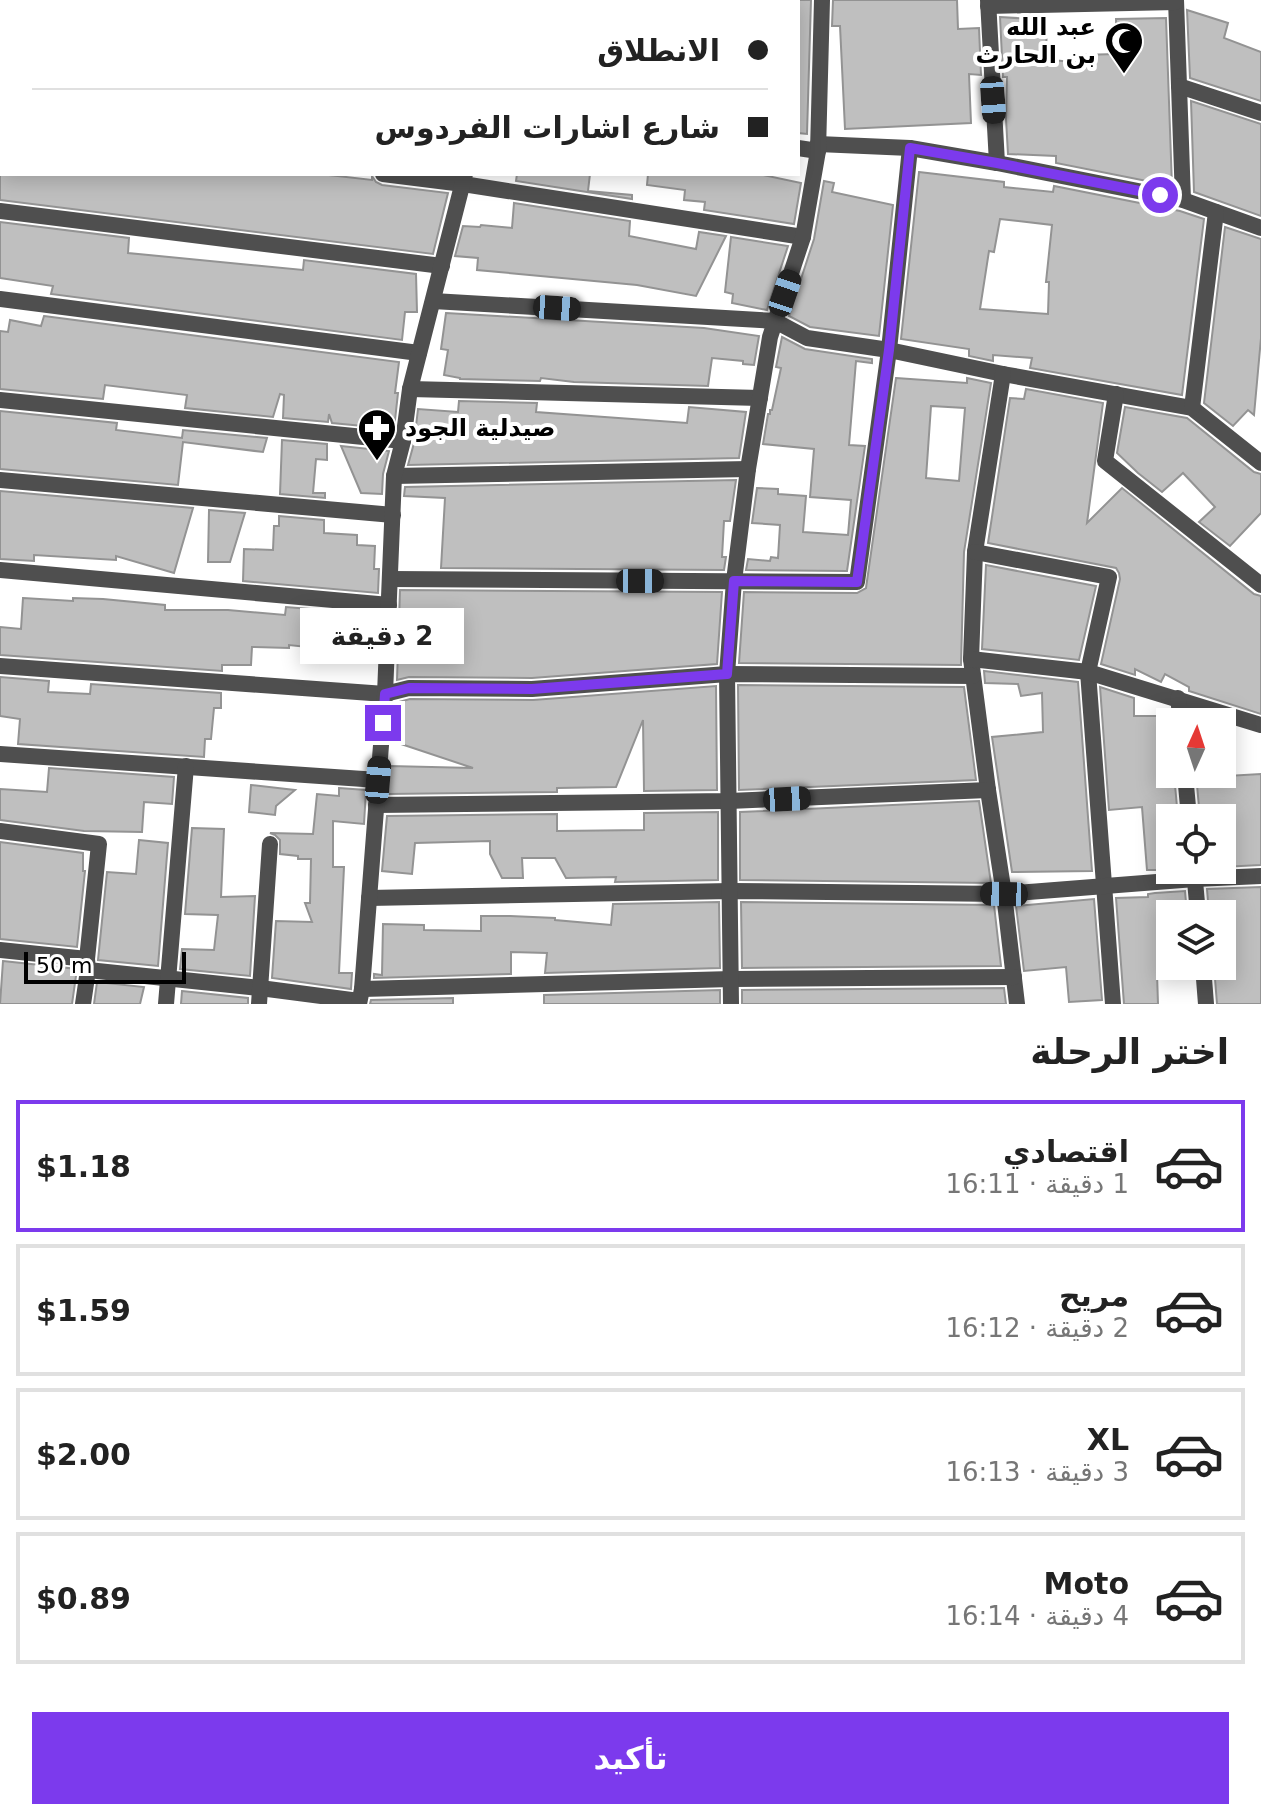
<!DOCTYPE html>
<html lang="ar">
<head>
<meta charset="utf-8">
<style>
  body { margin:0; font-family:"DejaVu Sans","Noto Sans Arabic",sans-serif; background:#f2f2f2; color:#222; direction:rtl; height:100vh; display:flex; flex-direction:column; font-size:30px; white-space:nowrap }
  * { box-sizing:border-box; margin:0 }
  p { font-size:26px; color:#767676 }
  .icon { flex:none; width:44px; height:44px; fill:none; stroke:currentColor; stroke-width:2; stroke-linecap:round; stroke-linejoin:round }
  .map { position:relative; height:1004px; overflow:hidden; direction:ltr }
  .side { display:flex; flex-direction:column; background:#fff; flex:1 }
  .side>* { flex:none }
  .banner { position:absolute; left:0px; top:0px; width:800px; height:176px; box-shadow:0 4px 20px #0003; direction:rtl; display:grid; align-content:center; height:176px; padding:0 32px; background:#fff }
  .needle { width:52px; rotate:3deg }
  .buttons { position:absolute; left:1156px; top:708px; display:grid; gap:16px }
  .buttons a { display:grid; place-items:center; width:80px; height:80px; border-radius:0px; background:#fff; box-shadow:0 4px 20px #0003; font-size:40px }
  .scale { position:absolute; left:24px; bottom:20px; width:162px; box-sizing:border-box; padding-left:8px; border:4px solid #000; border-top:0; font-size:22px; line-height:28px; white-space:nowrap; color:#000; -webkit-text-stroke:6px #fff; paint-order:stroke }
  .end { position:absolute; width:36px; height:36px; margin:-18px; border:10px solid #7c3aed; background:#fff; box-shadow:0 0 0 4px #fff }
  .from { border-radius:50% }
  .bubble { position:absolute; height:56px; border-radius:0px; background:#fff; box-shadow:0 4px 20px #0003; font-size:26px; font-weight:700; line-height:56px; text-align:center; direction:rtl }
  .car { position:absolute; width:24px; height:48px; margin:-24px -12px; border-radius:10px; box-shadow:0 0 6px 2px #0007; background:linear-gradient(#222 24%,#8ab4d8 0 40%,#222 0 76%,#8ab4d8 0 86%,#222 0) }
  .banner b { display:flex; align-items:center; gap:28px; height:76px; font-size:30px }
  .banner b+b { border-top:2px solid #e0e0e0 }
  .banner i { width:20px; height:20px; background:#222 }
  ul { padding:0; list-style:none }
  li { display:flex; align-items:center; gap:24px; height:132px; margin:0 16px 12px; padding:0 16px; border:4px solid #e0e0e0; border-radius:0px }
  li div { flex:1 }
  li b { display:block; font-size:30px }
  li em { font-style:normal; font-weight:700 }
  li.current { border-color:#7c3aed }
  li>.icon { width:72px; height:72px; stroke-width:1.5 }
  h2 { padding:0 32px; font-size:36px; line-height:96px }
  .action { display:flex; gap:16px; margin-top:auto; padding:16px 32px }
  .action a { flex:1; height:92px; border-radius:0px; background:#7c3aed; color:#fff; font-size:32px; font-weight:700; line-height:92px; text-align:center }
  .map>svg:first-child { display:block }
  .building { fill:#bfbfbf; stroke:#939393; stroke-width:2; fill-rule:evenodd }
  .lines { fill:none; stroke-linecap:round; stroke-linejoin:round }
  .minor { stroke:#4f4f4f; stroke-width:16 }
  .route { stroke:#7c3aed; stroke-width:10 }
  .labels { text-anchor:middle; stroke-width:8; stroke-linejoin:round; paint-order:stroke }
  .poi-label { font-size:24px; font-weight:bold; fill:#000; stroke:#fff; text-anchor:end }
</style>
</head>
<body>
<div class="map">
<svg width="1261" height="1004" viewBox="0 0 1261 1004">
  <rect width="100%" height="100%" fill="#fff"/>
  <g class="building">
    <polygon points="798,0 811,0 807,134 798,133"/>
    <polygon points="833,0 957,0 958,29 979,28 981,75 969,74 971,123 845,129 840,26 832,26"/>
    <polygon points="1187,10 1228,23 1224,38 1261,52 1261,101 1190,78"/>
    <polygon points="1000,17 1048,20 1045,59 1079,63 1079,55 1117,54 1116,19 1166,18 1172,186 1056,163 1056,156 1008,154 1006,119 1007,77 1003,77"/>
    <polygon points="1191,101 1261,124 1261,216 1194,192"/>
    <path d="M919 172 1004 182V187L1053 192 1054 186 1180 211 1204 219 1182 395 1030 368 1032 358 993 355V361L969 356V349L901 339ZM1000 219 1052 225 1046 282H1049L1048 314 980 309 989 251 994 252Z"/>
    <polygon points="0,174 320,174 372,180 372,176 376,182 382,185 448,193 433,254 0,200"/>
    <polygon points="517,174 590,174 588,191 632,195 632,199 516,181"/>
    <polygon points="648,174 758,174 801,183 794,224 704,210 705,202 684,200 685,190 647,185"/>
    <polygon points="824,181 834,183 832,192 893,205 879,336 810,327 789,316 814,239"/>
    <polygon points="514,203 630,221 629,236 696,249 699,232 726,236 696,296 637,285 477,270 478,258 455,256 463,226 480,227 481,225 512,228"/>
    <polygon points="0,222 129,238 128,253 303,270 304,260 416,274 417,312 405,312 402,340 51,294 53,286 0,278"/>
    <polygon points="1225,227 1261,239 1261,338 1254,415 1248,410 1233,426 1204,403"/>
    <polygon points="731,237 788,246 767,310 732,303 733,294 725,292"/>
    <polygon points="446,313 704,328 759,336 754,365 743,364 743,361 712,358 708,386 574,382 541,378 540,381 460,379 460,378 444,375 448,350 441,349"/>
    <polygon points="44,316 399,362 395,393 398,393 394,429 332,423 329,414 328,422 283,418 284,395 280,394 273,417 185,408 187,395 105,385 103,399 0,389 0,331 8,332 10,320 41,326"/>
    <polygon points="782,337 805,349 872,359 872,363 856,361 849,445 865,446 847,571 746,570 748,559 770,561 771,557 778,558 780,525 752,523 757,488 778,489 778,494 806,496 803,532 848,535 851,500 810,497 814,449 763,444 768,414 770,414 770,410 772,410 781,368 776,367"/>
    <path d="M896 378 967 383V378L991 383 964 552 961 665 739 663 744 592 857 593 866 588ZM931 406 965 408 959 481 926 478Z"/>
    <polygon points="1026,389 1103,403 1087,523 1122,488 1254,594 1261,596 1261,714 1189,691 1189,687 1165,674 1161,682 1135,669 1135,675 1101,664 1120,579 1119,573 1116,568 988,543 1010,398 1024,399"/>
    <polygon points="459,401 537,403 536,412 687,423 689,407 746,412 739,458 408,465 414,443 418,409 458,412"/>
    <polygon points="1125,407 1187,418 1254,472 1261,474 1261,513 1230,546 1199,522 1215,507 1183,473 1162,492 1138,473 1117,453"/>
    <polygon points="0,411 117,423 116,430 182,438 183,430 267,438 263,452 183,442 178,485 0,469"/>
    <polygon points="282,440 327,444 327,460 316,459 313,493 325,493 325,498 280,494"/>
    <polygon points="341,446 389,451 383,474 382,494 361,493"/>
    <polygon points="736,480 730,521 724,521 722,557 726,557 724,570 441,568 445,498 404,496 405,487"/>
    <polygon points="0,491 193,508 174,573 116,556 116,560 34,555 34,561 0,559"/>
    <polygon points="209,510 245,513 230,562 208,562"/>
    <polygon points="279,516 324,520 324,533 357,535 357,545 375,546 374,569 379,569 378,593 243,581 244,549 273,550 274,526 279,526"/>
    <polygon points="986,565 1096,586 1079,660 982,649"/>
    <polygon points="400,590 722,592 717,664 532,678 409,677 397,680"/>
    <polygon points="23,598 73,601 73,598 103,599 165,605 165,610 228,610 285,615 286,607 323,610 322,634 357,636 359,613 377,615 375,661 354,659 355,652 289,645 289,648 252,647 251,665 222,665 222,671 0,655 0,627 21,629"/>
    <polygon points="984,671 1078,682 1092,871 1012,872 992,737 1043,732 1042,693 1021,696 1018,684 985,683"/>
    <polygon points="0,677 49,681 48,692 90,694 91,684 221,693 221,708 214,708 211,739 205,739 204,757 18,744 20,719 0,716"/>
    <polygon points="738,685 964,687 976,780 739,790"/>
    <polygon points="716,686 717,790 644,791 643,720 616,787 557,788 557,792 388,794 390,766 473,768 392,741 395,703 410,699 533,700"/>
    <polygon points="1100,687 1134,698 1134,716 1169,716 1170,774 1174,774 1178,818 1170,818 1170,870 1147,870 1142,807 1109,810"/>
    <polygon points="49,768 174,777 172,804 144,802 142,832 84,831 0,820 0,789 47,792"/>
    <polygon points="1196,774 1227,774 1227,776 1261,774 1261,865 1222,867 1222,818 1200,818"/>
    <polygon points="251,785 295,790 276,806 275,815 249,812"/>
    <polygon points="339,788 366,790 364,824 333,821 333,867 344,867 339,973 352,973 351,989 272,978 276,921 312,922 305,903 310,903 311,859 298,859 298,856 280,854 280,840 275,835 270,833 313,834 317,794 339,796"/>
    <polygon points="979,801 991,883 740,880 740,812"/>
    <polygon points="718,812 718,880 615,882 616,877 566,878 555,858 522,858 523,878 502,878 490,854 490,841 415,843 412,874 382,871 387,816 557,814 557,831 644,830 644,813"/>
    <polygon points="192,828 224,829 221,897 255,896 250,976 180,969 182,949 214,950 218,915 185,914"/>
    <polygon points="139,840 168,843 158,966 98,960 107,872 136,874"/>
    <polygon points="0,842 83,853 83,871 85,871 77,947 0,939"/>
    <polygon points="1261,887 1261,1004 1217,1004 1214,966 1222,966 1222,914 1209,914 1207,889"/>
    <polygon points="1185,891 1187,914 1170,914 1170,973 1157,973 1158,1004 1124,1004 1116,898 1148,897 1148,894 1155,893"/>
    <polygon points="1094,899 1102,1000 1069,1002 1066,967 1024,971 1016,906"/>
    <polygon points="719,902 720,968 545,973 547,953 511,952 511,974 374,978 374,974 382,975 383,924 424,925 424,930 481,931 481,916 510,916 555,918 555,920 611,925 613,904"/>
    <polygon points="741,902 994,905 1001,966 742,968"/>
    <polygon points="3,961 77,969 72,1004 0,1004"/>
    <polygon points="97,982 144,987 140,1004 94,1004"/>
    <polygon points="1004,988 1006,1004 742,1004 742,990"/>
    <polygon points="720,990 720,1004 544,1004 544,995"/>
    <polygon points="182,991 248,998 248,1004 181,1004"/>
    <polygon points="453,998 453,1004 370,1004 371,1000"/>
  </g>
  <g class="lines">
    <g class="minor">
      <polyline points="335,0 353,2"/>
      <polyline points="545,0 549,2"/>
      <polyline points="988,0 997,163"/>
      <polyline points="1176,0 1183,200"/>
      <polyline points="87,2 89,0"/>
      <polyline points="508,2 508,0"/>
      <polyline points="988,6 1176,2"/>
      <polyline points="0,48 2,47"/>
      <polyline points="1179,86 1261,113"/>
      <polyline points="0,129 2,126"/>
      <polyline points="818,144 910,148 997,163 1183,200 1261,228"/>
      <polyline points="798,148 818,151"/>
      <polyline points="383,174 463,184 803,237"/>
      <polyline points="0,211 442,266"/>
      <polyline points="0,299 419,353"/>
      <polyline points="433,301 775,321 807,338 889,350 1003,374 1192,408 1261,463"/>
      <polyline points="1003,374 975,552 971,659 988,790 1004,894 1017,1004"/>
      <polyline points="410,389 760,398"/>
      <polyline points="1116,394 1105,461 1261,585"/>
      <polyline points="0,400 403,441"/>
      <polyline points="1192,408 1216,212"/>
      <polyline points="394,476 748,469"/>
      <polyline points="0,480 393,515"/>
      <polyline points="975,552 1109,577 1088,672 1113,1004"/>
      <polyline points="0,570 389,605"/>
      <polyline points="390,579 857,582 889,350 910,148"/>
      <polyline points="971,659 1088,672 1261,725"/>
      <polyline points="0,666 385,694 409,688 532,689 727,674 973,676"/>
      <polyline points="1178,698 1181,722"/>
      <polyline points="0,754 378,780"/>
      <polyline points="1185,774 1189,818"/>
      <polyline points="376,805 729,801 988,790"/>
      <polyline points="0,831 99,844 87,959 88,970 83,1004"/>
      <polyline points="1194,870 1198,914"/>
      <polyline points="369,898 731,891 1004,894 1195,879 1261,876"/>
      <polyline points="0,950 87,959"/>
      <polyline points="1203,966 1206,1004"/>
      <polyline points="88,970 260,988 359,1001"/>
      <polyline points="362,989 732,979 1014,977"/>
      <polyline points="166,1004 186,766"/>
      <polyline points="259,1004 270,844"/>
      <polyline points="359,1004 362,989 385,694 394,476 403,441 410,389 465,174"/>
      <polyline points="731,1004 727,674 734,581 748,469 770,337 803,237 818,151 822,0"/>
    </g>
  </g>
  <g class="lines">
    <polyline class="route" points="383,723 385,694 409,688 532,689 727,674 734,581 857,582 889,350 910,148 997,163 1160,195"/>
  </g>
  <defs>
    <symbol id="mosque-pin" viewBox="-11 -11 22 30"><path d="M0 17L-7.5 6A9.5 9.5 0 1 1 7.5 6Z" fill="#000" stroke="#fff"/><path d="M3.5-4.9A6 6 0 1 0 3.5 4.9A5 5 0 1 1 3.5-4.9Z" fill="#fff"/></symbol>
    <symbol id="pharmacy-pin" viewBox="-11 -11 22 30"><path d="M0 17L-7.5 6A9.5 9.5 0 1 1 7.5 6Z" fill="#000" stroke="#fff"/><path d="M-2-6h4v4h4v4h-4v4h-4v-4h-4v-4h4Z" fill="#fff"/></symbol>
  </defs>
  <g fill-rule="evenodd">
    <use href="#mosque-pin" x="1102" y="19" width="44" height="60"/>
    <use href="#pharmacy-pin" x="355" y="406" width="44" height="60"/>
  </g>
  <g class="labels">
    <g class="poi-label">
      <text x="1096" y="35">عبد الله<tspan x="1096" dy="28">بن الحارث</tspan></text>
      <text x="405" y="436" text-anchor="start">صيدلية الجود</text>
    </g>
  </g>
</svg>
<div class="buttons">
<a><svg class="needle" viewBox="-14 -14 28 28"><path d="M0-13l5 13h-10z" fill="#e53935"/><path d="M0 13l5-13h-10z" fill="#767676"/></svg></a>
<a><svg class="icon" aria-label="locate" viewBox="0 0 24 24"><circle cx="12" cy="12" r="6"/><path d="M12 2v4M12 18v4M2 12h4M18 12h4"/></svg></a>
<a><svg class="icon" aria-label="layers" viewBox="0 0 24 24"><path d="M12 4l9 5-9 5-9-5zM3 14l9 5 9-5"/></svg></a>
</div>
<div class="scale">50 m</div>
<i class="end from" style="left:1160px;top:195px"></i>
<i class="end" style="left:383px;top:723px"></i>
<div class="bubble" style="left:300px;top:608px;width:164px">2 دقيقة</div>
<i class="car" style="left:993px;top:100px;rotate:176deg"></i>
<i class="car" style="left:785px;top:293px;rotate:19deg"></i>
<i class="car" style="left:557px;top:308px;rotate:94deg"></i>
<i class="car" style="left:640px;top:581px;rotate:90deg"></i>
<i class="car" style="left:378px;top:780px;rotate:5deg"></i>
<i class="car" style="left:787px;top:799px;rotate:87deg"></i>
<i class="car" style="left:1004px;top:894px;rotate:271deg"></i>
<div class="banner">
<b><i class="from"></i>الانطلاق</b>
<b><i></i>شارع اشارات الفردوس</b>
</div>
</div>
<section class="side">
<h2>اختر الرحلة</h2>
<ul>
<li class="current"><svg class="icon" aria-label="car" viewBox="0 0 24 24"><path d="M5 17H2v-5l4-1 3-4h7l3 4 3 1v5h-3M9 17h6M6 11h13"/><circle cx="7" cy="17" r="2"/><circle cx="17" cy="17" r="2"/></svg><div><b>اقتصادي</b><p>1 دقيقة · 16:11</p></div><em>$1.18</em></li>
<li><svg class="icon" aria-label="car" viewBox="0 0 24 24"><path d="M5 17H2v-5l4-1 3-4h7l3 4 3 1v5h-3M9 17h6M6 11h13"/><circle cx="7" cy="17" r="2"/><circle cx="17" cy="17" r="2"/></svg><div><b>مريح</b><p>2 دقيقة · 16:12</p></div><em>$1.59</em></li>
<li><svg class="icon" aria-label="car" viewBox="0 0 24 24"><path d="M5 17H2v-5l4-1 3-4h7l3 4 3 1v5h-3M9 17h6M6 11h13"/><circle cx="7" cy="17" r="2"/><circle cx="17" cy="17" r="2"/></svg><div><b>XL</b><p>3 دقيقة · 16:13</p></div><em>$2.00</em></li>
<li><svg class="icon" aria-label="car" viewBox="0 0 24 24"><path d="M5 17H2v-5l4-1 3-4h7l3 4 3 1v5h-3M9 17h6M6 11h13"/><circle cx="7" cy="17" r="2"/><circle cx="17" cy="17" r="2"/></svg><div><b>Moto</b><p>4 دقيقة · 16:14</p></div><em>$0.89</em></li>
</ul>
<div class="action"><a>تأكيد</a></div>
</section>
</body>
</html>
